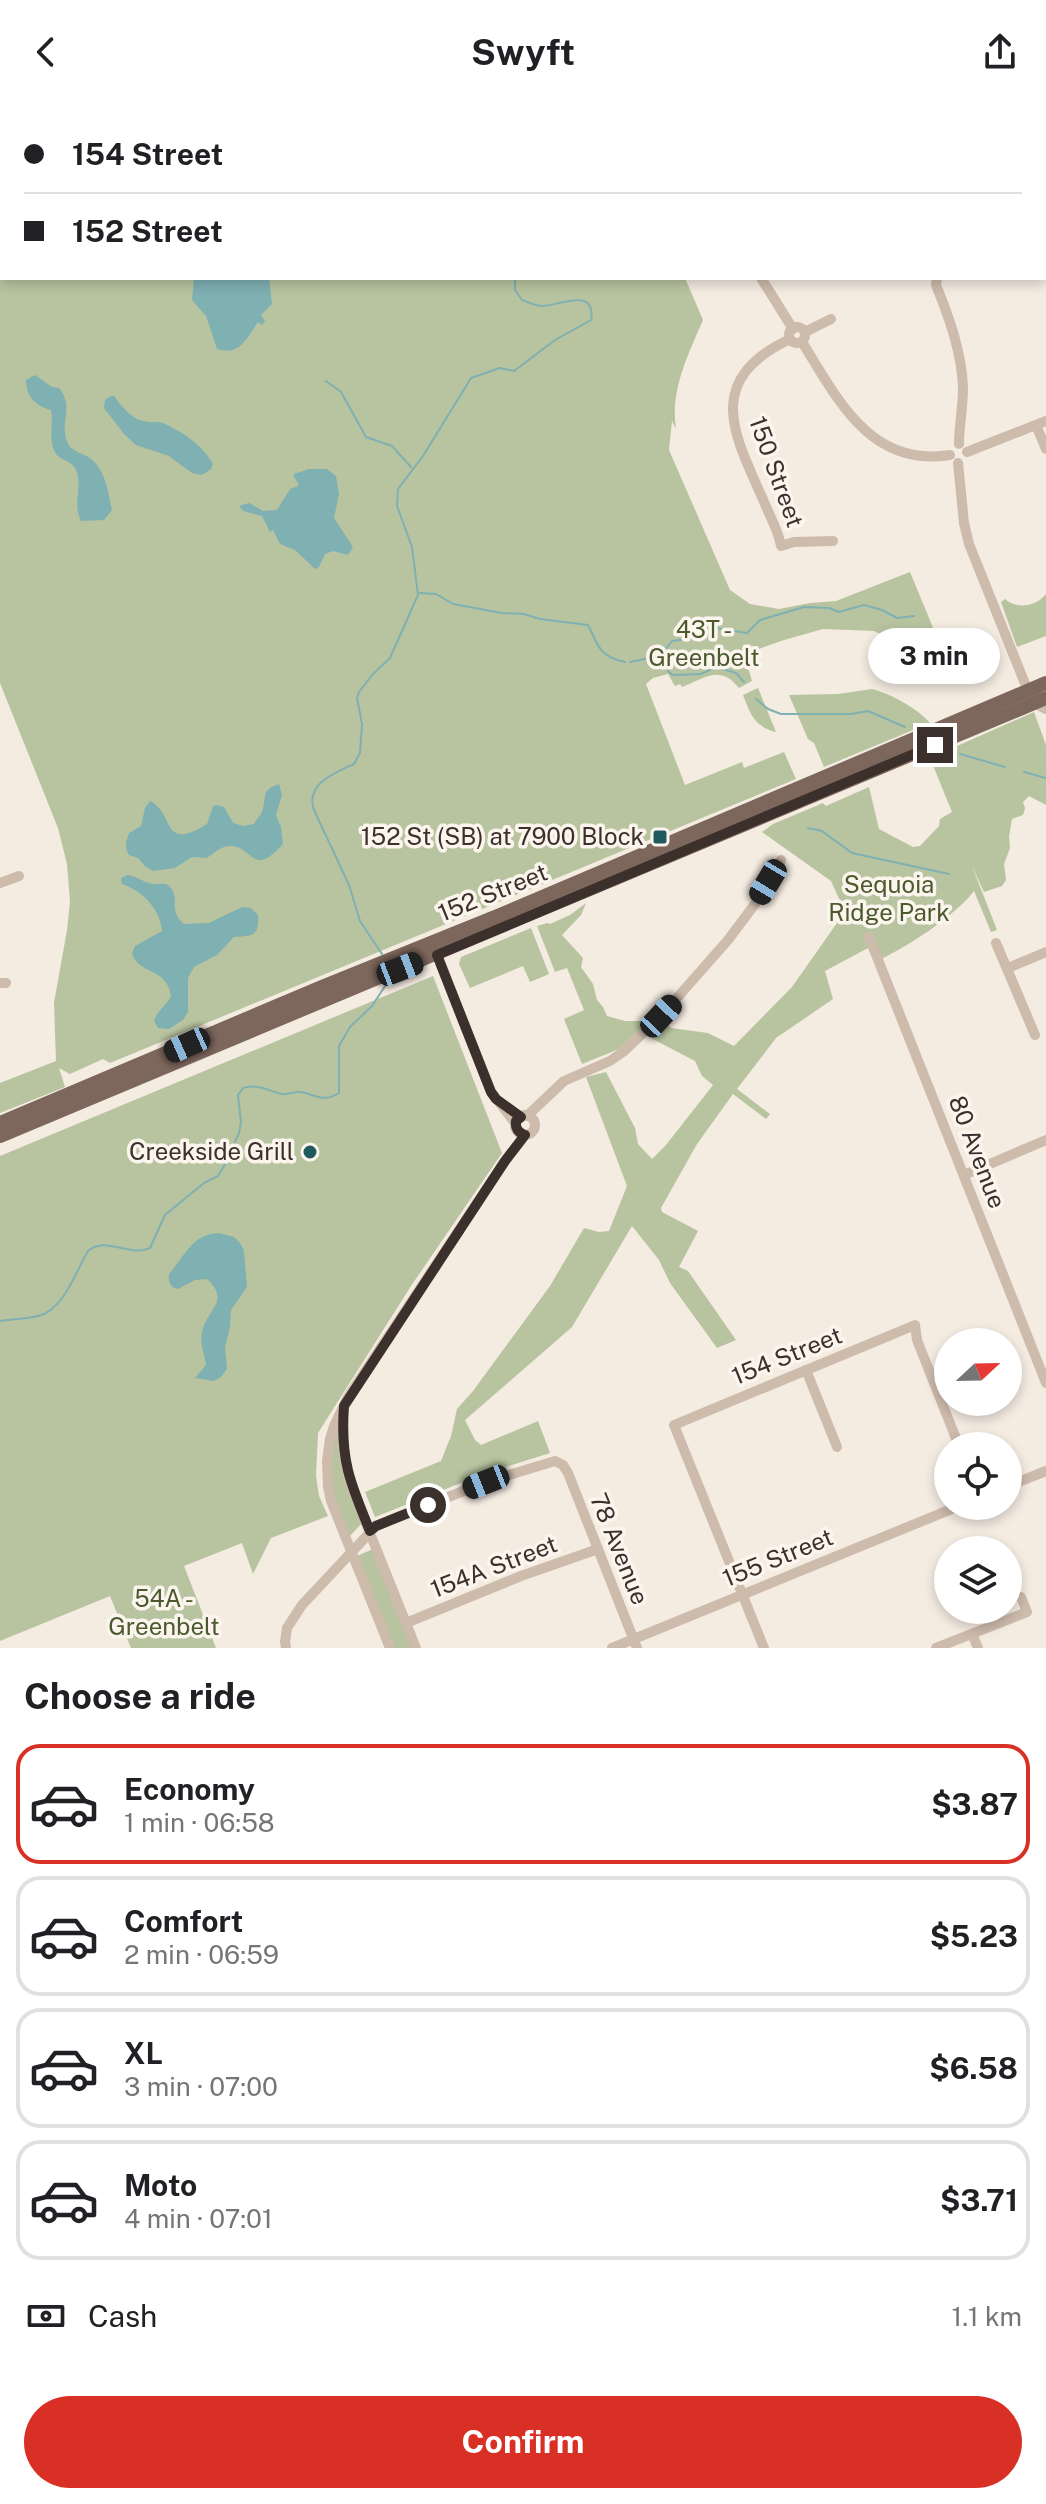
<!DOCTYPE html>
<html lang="en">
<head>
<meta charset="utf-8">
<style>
  body { margin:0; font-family:"Public Sans",sans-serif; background:#f2f2f2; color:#202124; height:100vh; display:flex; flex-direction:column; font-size:30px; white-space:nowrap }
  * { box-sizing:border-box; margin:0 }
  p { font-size:26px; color:#757577 }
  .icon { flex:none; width:44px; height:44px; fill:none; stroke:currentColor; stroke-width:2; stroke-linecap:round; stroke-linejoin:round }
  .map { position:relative; height:1544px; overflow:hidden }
  .sheet { display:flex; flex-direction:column; background:#fff; flex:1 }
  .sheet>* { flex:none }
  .top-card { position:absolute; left:0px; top:0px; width:1046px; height:176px; box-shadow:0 4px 12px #0003; display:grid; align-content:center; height:176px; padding:0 24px; background:#fff }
  .needle { width:52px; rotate:68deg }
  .controls { position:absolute; left:934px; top:1224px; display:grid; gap:16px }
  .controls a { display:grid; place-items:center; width:88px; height:88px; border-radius:50%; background:#fff; box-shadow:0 4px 12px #0003; font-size:40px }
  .end { position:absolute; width:36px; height:36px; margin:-18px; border:10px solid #3b302b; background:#fff; box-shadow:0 0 0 4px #fff }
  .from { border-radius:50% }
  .bubble { position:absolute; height:56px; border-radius:28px; background:#fff; box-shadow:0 4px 12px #0003; font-size:26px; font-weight:700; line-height:56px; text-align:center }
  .car { position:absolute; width:24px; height:48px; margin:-24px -12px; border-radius:10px; box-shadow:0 0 6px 2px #0007; background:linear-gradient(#222 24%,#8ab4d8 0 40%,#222 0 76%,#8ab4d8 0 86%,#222 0) }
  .top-card b { display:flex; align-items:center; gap:28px; height:76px; font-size:30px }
  .top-card b+b { border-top:2px solid #e0e0e0 }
  .top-card i { width:20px; height:20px; background:#202124 }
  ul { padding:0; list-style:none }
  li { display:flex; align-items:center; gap:24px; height:120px; margin:0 16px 12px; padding:0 8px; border:4px solid #e0e0e0; border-radius:24px }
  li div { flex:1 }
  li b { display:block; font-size:30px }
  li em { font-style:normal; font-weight:700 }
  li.selected { border-color:#d93025 }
  li>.icon { width:72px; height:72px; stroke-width:1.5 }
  h2 { padding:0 24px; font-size:36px; line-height:96px }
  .pay { display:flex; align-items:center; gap:20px; height:88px; padding:0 24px; font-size:30px }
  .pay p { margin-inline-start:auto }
  .button { display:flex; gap:16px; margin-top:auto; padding:16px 24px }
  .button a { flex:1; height:92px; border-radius:48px; background:#d93025; color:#fff; font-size:32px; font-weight:700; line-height:92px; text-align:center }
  header { display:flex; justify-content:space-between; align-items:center; height:104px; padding:0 24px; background:#fff; font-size:36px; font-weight:700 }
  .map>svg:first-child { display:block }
  .green { fill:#b8c4a0 }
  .water { fill:#7fb0b2 }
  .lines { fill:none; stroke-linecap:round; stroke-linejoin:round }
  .stream { stroke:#7fb0b2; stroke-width:2 }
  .minor { stroke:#cdbbac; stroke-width:10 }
  .major { stroke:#7d675c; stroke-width:14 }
  .route { stroke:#3b302b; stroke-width:10 }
  .poi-dot { fill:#1f5a5e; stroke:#fbf5ee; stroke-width:3 }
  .labels { text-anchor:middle; stroke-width:7; stroke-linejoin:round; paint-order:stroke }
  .street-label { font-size:24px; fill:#3b302b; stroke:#fbf5ee }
  .park-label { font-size:24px; fill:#4a5a2e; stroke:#fbf5ee }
  .poi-label { font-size:24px; fill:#3b302b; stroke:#fbf5ee; text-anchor:end }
</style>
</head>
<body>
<header><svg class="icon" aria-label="back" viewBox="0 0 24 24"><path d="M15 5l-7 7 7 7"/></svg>Swyft<svg class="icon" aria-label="share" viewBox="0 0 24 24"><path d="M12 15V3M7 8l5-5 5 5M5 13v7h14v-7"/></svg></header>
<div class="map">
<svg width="1046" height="1544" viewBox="0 0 1046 1544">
  <rect width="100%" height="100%" fill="#f4ebe1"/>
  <g class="green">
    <path d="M0 0H643V2H2V174H685L703 216C688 251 670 286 676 325L672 317 669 346 730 486 750 500 779 505 810 499 836 497 910 468 934 526 912 532 889 534 874 527 823 525 784 536 744 550 752 577 739 584C720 560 705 574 682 583L680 580 675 582 668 570 653 574 646 580 685 681 742 658 744 664 784 648 796 675 110 959 103 955 70 970 59 964 65 983 0 1009V979L56 957 54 899 67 826 70 798 67 760 58 724 0 579Z"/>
    <path d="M1046 490V532L1017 543 1001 498 1005 495C1017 506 1037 502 1046 490Z"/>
    <path d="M758 584 776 628C755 623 750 610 743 591Z"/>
    <path d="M872 585C891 590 917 604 930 619L824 663 814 639 808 635 789 591 838 590Z"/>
    <path d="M1034 608 1046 641V701L1029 692 1023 698 1025 704 1023 711 1012 715 1009 733 1010 744 1004 760 1006 776 1002 782 984 788 972 762 997 826 991 828 974 787C954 813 904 845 875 858L868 844 825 867 833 895 776 934 737 985 770 1010 766 1015 733 990 697 1040 661 1104 662 1108 698 1127 679 1163 688 1167 736 1236 717 1244 670 1179 659 1156 632 1122 572 1223 465 1316 475 1336 481 1341 538 1317 550 1349 486 1369 375 1413 365 1388 441 1357 451 1332 457 1305 473 1287 550 1182 584 1124 599 1128 609 1127 627 1082 586 973 606 968 635 1024 638 1040 652 1055 666 1041 713 981 702 972 695 957 647 932 663 916 671 924 708 929 734 942 792 883 837 819 841 809 842 801 831 777 762 728 773 720 823 699 826 702 869 683 879 725 913 743 920 742 939 722 940 715 952 708 930 654Z"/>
    <polygon points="586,799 581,811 562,831 583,854 581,863 593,880 597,896 603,903 607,912 625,917 648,917 619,945 582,960 564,915 584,906 567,864 555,868 537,822 548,819 550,820 570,811"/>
    <polygon points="531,824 549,870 530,878 523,862 470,884 459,860 461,853"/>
    <polygon points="433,872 502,1049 411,1182 318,1329 316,1372 319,1392 328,1412 271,1434 253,1470 242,1439 184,1462 216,1544 131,1544 110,1492 0,1537 0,1052"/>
    <path d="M338 1321C338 1359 349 1384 363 1418L349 1433C331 1389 323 1368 338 1321Z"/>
    <polygon points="373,1445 412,1544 394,1544 357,1452"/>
  </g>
  <g class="water">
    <path d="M194 174H269L272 200 261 211 265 217 262 221 258 218C246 235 240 252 217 245L206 212 192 196Z"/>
    <path d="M35 271 52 283 59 284C75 304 59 317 67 337 71 349 83 348 91 355 106 367 108 388 112 406L104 416 81 417C72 398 83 383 76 366 73 357 62 357 57 351 47 339 54 320 51 306 36 302 26 293 26 276Z"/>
    <path d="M111 292H114C121 302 132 315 143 317 150 319 156 317 163 319 181 327 203 341 213 360L211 365 202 371 192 369 169 352 136 341 124 330 104 304 105 296Z"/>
    <polygon points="309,365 327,365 336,372 339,390 334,414 353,443 348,451 333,447 325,450 319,463 315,465 295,446 280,440 273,426 270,428 262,412 243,407 239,402 249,399 263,407 277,406 290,385 298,382 298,379 294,373 294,370"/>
    <path d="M279 680 282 691 276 711 281 723 283 740C251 776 253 740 229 742 220 743 214 749 207 754L192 753 175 764 153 767 145 762 138 754 129 751C124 742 126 738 129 729L141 722 145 704 150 697C175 709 161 749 207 720L213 702 216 701 224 703 233 719 243 722 254 720C255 718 261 710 262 708 267 694 260 686 279 680Z"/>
    <path d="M127 771C136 772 144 778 152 780 160 781 166 777 171 784 180 795 168 807 184 820L209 819 242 803 251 804 258 811C259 834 252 831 234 833L217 851 194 863 188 874V908L183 916 169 925 158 924 154 917C157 907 166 902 171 892 167 863 138 871 132 849L135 842 162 827C160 805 143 787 122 780L121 774Z"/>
    <path d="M219 1129 234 1133 240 1139 244 1147 247 1183 231 1206 230 1223 225 1243 227 1265 221 1273 214 1277 195 1274 206 1261C205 1250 199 1239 202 1228 207 1205 231 1197 207 1175L195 1176 178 1185 174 1184C169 1180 168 1176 169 1170 185 1152 192 1130 219 1129Z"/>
  </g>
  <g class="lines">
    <g class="stream">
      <polyline points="533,0 533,2"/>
      <polyline points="326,277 341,288 366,333 392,342 411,363"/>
      <path d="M420 489 436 490 453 500 502 509 524 510 540 515 588 521C599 542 598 552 625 558"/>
      <polyline points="660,552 672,537 704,533 716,524 747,529 760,516 804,503 829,504 839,508 864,501 882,506 897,514 914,512"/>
      <polyline points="630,558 660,552 668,567 673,571 701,570 716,563 736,569 744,578"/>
      <polyline points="756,595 768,605 781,610 851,610 868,607 905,623"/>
      <polyline points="960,650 1005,663"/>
      <polyline points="1024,668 1046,674"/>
      <polyline points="808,724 822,727 852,749 949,770"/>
      <path d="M382 850 360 817 349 781 314 706C305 680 334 669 354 660L360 649 362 620 357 594 359 588 373 570 390 554 418 491 412 443 397 402 398 385 423 352 471 274 500 264 514 267 555 236 591 216C597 181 556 203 541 202 534 201 528 198 522 196L515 186V174"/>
      <path d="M0 1217C12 1215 26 1215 38 1212 64 1206 76 1167 88 1147 105 1131 130 1154 150 1144L165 1111 204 1079 218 1072 224 1062 239 1029 241 1019 238 991 243 984C257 979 268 987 282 990 289 991 294 987 301 988 317 991 323 999 339 989V942L350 923 372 902 389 876"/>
    </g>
    <g class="minor">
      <polyline points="704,0 706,2"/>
      <polyline points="859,0 860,2"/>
      <polyline points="987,0 987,2"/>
      <polyline points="756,2 758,0"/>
      <polyline points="1044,61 1046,60"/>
      <polyline points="1044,142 1046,147"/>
      <polyline points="761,174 793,225"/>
      <path d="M937 174 936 181C949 213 962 249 963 284 963 303 959 322 959 340"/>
      <circle cx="797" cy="231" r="8"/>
      <polyline points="805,228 831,215"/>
      <path d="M790 235C698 279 738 336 768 407 773 419 779 429 781 442L794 438 833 437"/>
      <path d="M802 238C837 294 870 364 950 351"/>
      <polyline points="1036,321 1046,345"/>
      <polyline points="967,348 1046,317"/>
      <polyline points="958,359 964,419 969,440 1028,587 1034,599 1046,605"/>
      <polyline points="0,779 19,772"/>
      <polyline points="869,833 1046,1279"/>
      <polyline points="996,839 1035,931"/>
      <polyline points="435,845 491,988 516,1020"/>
      <polyline points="1008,864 1046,848"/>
      <polyline points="0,879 6,879"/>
      <circle cx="525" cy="1021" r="10"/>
      <polyline points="527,1012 564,977 610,957 623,948 661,912 728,836 755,800 781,756"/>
      <polyline points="964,1071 1046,1036"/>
      <polyline points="806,1266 837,1343"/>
      <polyline points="343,1308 342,1338 349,1377 416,1544"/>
      <polyline points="1008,1382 1046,1367"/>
      <polyline points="406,1519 521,1472 598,1445"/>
      <polyline points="972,1530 978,1544"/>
      <polyline points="286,1544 285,1538 287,1524 302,1501 376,1422 486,1378 555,1357 563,1361 568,1369 637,1544"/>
      <polyline points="390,1544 331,1397 328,1383 327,1357 330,1335 334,1322 348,1293 505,1057 525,1031"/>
      <polyline points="612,1544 959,1402"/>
      <polyline points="764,1544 674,1321 915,1221 917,1236 959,1342"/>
      <polyline points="936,1544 1027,1508 1021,1493"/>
    </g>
    <g class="major">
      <polyline points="0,1019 322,883 500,811 1046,579"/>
      <polyline points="0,1032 1046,594"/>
    </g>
  </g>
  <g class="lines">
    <path class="route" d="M428 1401 376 1422 370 1427C350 1379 340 1355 344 1302L505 1057 525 1031C518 1029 515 1024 516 1017L521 1013 496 995 491 988 437 851 935 641"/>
  </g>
  <g class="poi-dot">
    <rect x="652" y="725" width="16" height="16" rx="4"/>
    <circle cx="310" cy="1048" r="8"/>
  </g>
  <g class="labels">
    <g class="street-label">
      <text transform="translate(776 368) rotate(70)" y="8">150 Street</text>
      <text transform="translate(493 789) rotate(-22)" y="8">152 Street</text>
      <text transform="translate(977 1048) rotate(69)" y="8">80 Avenue</text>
      <text transform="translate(787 1252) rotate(-22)" y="8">154 Street</text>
      <text transform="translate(619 1445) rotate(68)" y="8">78 Avenue</text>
      <text transform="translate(778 1454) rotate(-22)" y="8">155 Street</text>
      <text transform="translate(494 1463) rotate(-21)" y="8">154A Street</text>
    </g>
    <g class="park-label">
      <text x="704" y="534">43T -<tspan x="704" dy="28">Greenbelt</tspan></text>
      <text x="889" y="789">Sequoia<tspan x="889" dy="28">Ridge Park</tspan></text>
      <text x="164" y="1503">54A -<tspan x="164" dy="28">Greenbelt</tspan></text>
    </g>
    <g class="poi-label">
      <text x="644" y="741">152 St (SB) at 7900 Block</text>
      <text x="294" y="1056">Creekside Grill</text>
    </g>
  </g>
</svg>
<div class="controls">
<a><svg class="needle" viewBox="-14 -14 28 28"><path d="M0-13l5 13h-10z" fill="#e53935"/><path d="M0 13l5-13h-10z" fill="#757577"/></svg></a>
<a><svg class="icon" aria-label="locate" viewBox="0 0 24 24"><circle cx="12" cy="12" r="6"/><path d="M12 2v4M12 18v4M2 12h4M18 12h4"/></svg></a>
<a><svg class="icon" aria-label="layers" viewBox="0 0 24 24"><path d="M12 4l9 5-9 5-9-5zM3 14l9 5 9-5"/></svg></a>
</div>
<i class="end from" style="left:428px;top:1401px"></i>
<i class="end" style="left:935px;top:641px"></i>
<div class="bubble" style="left:868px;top:524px;width:132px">3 min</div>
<i class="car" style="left:768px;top:778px;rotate:211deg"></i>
<i class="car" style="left:400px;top:865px;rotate:69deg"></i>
<i class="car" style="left:661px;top:912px;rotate:43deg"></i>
<i class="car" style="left:187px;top:941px;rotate:246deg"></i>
<i class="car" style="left:486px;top:1378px;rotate:248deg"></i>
<div class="top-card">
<b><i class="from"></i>154 Street</b>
<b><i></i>152 Street</b>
</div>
</div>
<section class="sheet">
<h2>Choose a ride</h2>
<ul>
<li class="selected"><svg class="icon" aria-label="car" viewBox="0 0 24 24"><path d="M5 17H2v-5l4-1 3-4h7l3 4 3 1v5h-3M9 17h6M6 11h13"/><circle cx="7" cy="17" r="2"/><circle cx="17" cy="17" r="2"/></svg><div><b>Economy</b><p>1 min · 06:58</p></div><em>$3.87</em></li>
<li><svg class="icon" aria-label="car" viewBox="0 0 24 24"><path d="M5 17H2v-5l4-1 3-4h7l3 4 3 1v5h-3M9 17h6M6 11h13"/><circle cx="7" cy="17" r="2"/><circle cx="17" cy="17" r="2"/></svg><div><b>Comfort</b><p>2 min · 06:59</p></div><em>$5.23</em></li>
<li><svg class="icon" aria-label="car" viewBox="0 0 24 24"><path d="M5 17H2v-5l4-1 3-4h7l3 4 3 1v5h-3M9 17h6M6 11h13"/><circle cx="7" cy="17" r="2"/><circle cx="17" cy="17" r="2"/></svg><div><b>XL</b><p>3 min · 07:00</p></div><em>$6.58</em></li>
<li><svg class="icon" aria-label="car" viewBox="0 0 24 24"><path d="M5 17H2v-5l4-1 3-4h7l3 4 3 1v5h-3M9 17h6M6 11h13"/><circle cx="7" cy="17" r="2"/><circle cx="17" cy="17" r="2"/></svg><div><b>Moto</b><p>4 min · 07:01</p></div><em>$3.71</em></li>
</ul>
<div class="pay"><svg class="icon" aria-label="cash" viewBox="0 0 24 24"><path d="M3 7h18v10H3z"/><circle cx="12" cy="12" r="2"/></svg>Cash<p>1.1 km</p></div>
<div class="button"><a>Confirm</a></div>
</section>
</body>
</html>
